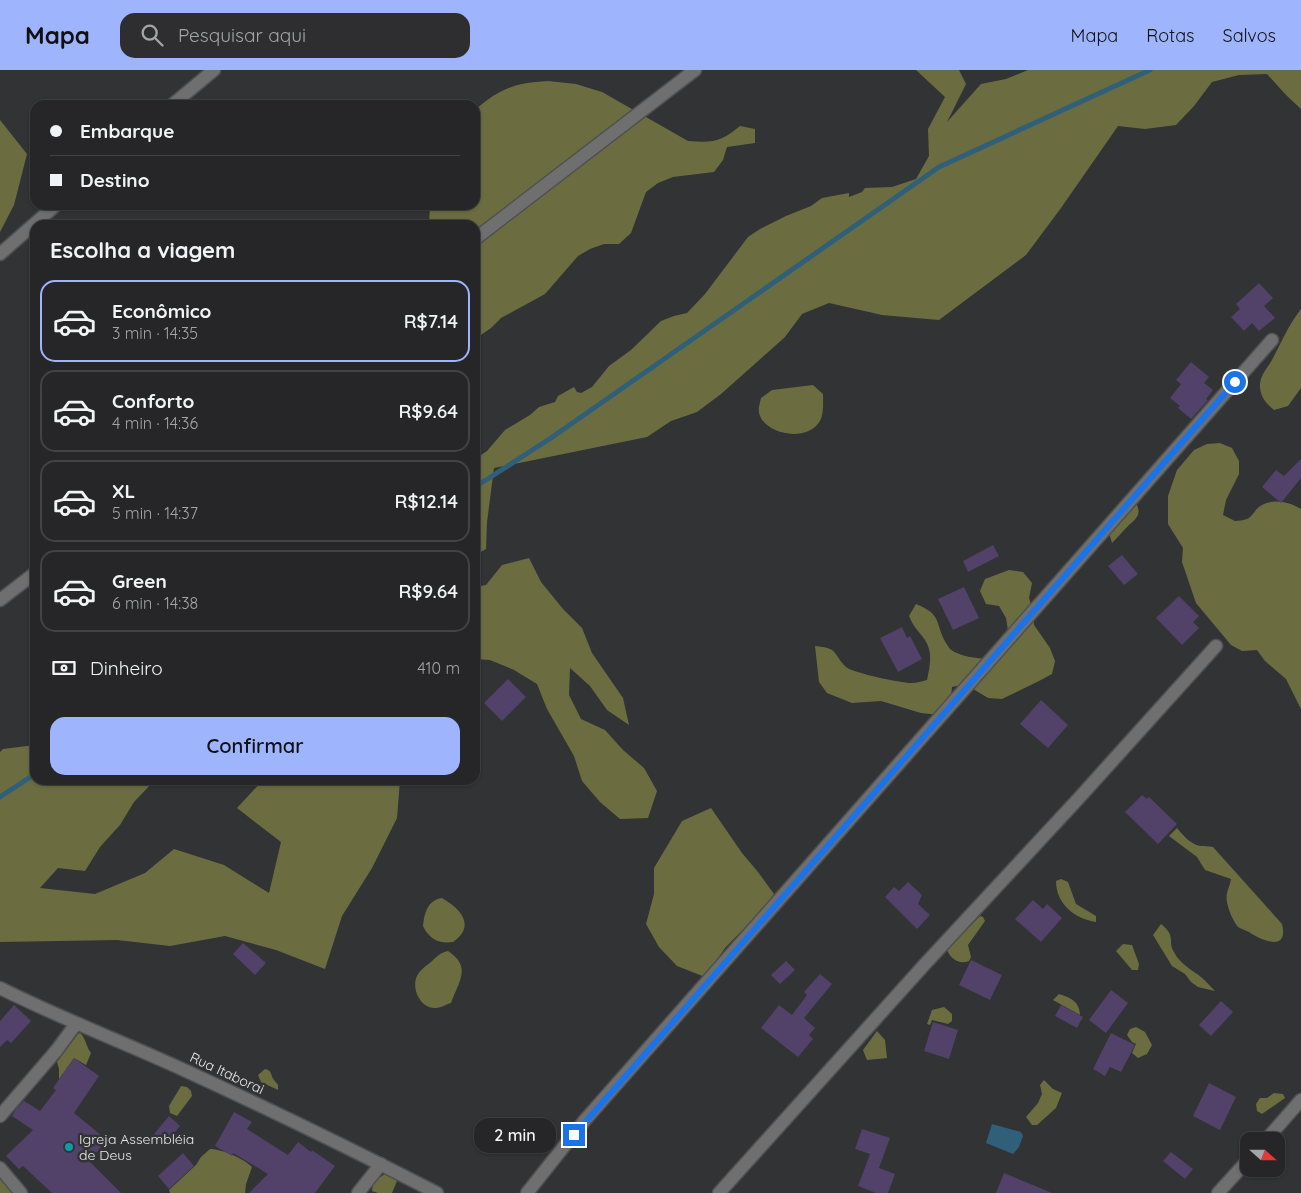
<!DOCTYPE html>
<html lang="pt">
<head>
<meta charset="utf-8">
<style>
  body { margin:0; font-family:Quicksand,sans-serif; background:#2e2e30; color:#f1f3f6; height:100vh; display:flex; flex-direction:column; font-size:19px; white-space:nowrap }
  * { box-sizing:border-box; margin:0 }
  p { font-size:16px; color:#a4a5a8 }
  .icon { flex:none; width:28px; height:28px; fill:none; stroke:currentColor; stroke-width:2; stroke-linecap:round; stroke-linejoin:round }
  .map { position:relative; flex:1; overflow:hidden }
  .side { position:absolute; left:30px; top:150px; width:450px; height:565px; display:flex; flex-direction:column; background:#262628; border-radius:15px; box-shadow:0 1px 4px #0004,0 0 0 1px #424345 }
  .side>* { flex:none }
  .hud { position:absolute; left:30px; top:30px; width:450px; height:110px; border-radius:15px; box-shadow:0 1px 4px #0004,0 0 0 1px #424345; display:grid; align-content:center; height:110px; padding:0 20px; background:#262628 }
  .needle { width:32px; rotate:111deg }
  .controls { position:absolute; left:1240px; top:1062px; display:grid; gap:10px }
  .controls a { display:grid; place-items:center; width:45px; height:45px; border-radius:10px; background:#262628; box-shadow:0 1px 4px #0004,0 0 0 1px #424345; font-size:25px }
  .end { position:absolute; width:22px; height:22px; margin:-11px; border:6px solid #1a73e8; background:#fff; box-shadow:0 0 0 2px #fff }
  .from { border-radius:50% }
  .bubble { position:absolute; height:35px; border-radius:15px; background:#262628; box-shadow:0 1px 4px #0004,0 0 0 1px #424345; font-size:16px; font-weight:600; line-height:35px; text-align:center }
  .hud b { display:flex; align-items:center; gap:18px; height:48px; font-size:19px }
  .hud b+b { border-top:1px solid #424345 }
  .hud i { width:12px; height:12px; background:#f1f3f6 }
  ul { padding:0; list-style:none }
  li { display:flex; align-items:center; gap:15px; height:82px; margin:0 10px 8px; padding:0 10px; border:2px solid #424345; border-radius:15px }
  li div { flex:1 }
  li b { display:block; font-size:19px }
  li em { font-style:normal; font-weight:600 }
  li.on { border-color:#9eb4fd }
  li>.icon { width:45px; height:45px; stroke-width:1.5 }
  h2 { padding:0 20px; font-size:22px; line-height:60px }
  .pay { display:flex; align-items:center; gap:12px; height:55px; padding:0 20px; font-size:19px }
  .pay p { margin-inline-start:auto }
  .button { display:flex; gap:10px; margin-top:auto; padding:10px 20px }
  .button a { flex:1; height:58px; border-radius:15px; background:#9eb4fd; color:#111; font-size:20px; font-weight:600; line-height:58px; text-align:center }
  header { display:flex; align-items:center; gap:30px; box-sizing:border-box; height:70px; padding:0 25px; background:#9eb4fd; color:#111 }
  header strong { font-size:24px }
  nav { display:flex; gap:28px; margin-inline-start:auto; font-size:18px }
  .search { width:350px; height:45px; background:#2e2e30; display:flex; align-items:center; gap:12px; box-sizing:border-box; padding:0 18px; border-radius:15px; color:#a4a5a8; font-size:19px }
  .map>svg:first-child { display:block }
  .forest { fill:#6b6d40 }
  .water { fill:#306079 }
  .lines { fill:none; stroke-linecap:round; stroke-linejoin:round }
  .stream { stroke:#306079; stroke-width:5 }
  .building { fill:#524168 }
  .minor-casing { stroke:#4f5052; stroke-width:15 }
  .minor { stroke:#706f6f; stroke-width:12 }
  .route { stroke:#1a73e8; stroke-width:6 }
  .culture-dot { fill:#0f9aa8; stroke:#323335; stroke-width:2 }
  .labels { text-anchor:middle; stroke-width:5; stroke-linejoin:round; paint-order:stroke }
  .street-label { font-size:14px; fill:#eaeaec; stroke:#323335 }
  .poi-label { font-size:14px; fill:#eaeaec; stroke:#323335; text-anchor:start }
</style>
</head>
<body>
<header>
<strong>Mapa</strong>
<div class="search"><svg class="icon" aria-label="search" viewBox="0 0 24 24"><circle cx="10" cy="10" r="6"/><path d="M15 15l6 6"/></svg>Pesquisar aqui</div>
<nav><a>Mapa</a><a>Rotas</a><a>Salvos</a></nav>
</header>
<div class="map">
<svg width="1301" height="1123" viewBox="0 0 1301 1123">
  <rect width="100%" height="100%" fill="#323335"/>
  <g class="forest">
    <polygon points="916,0 959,0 966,14 947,52 981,14 1006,9 1028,0 1301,0 1301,39 1286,25 1267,4 1239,5 1212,12 1194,36 1176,55 1145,59 1118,56 1061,138 1026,185 939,250 882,245 829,233 802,244 785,267 721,324 697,342 671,351 647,367 494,398 487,452 486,479 475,485 475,389 487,381 505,360 530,345 539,337 555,332 558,326 574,317 577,322 581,323 592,317 609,296 631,280 661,251 674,246 687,243 705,224 748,167 760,159 786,146 811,136 822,128 849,123 849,127 862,122 865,118 892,117 916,109 929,86 928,59 945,27"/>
    <path d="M548 11 576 14 602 22 688 71C714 73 720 72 740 56L755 59V73L727 77 723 90 714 102 673 107 658 113 646 122 631 163 619 174H604L590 179 578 186 545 224 501 248 491 258 475 269V155H429L430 135H475V40C500 18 515 13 548 11Z"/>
    <polygon points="0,50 27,84 14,135 0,162"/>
    <path d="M1301 239V318L1288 336 1274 340C1267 334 1261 328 1260 318 1259 306 1267 299 1272 290 1282 271 1288 256 1301 239Z"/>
    <path d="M813 315 823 324C823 333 824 343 820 351 808 372 765 366 759 343 758 339 760 332 761 328L772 320Z"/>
    <path d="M1220 373 1232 378 1239 391V404L1226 430 1223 445 1235 451C1239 451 1244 450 1247 449 1252 447 1255 440 1259 437 1271 428 1288 431 1301 439V639L1286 609 1265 591 1257 580 1242 581 1231 575 1196 533 1182 492 1183 478 1168 454V426L1177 400 1194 380 1207 374Z"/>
    <path d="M1135 432C1142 442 1138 448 1129 455 1123 461 1118 467 1112 473L1109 463Z"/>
    <polygon points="529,488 541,512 563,539 582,558 592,583 623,628 629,655 607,640 590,616 570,598 569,625 581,649 605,660 623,680 644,698 657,721 648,748 620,749 600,732 582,711 574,686 547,639 537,614 514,600 490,590 475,589 475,517 486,515 502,495"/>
    <path d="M1009 500 1023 502 1032 513 1029 528 1033 541 1034 555 1050 578 1055 591 1052 604 1039 611 1002 629 988 628 965 614 952 617 949 646 921 643 881 631 852 633 827 623 819 612 815 576C839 578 832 583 846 597 853 603 901 613 911 613 917 613 922 611 927 610 930 596 933 582 925 570 918 560 914 558 909 546L916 534C943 545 934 552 946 573 947 574 949 578 950 579 960 587 977 588 988 589L1008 561 1006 548 999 536 986 534 980 521 985 509Z"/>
    <polygon points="35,675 35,710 155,710 134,732 120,755 100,777 85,801 58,798 40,818 95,824 145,803 174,779 224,795 269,823 281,772 237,738 263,710 400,710 397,748 372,798 342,846 325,899 276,880 225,866 170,876 117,870 0,872 0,682 3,679"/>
    <polygon points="711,738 742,783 758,802 774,824 763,839 725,878 705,907 677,896 659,877 646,854 654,824 654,798 682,751"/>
    <path d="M1177 758C1183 765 1190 774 1200 776 1205 776 1208 776 1213 777L1282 854C1289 882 1262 871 1249 862 1245 860 1241 859 1238 857 1233 851 1228 839 1227 832 1225 823 1230 817 1231 809L1205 800 1197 787 1169 766Z"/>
    <path d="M1061 809 1068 812 1076 834 1096 846V852C1075 849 1056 834 1056 811Z"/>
    <path d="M442 828C461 839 476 856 453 872 439 874 429 869 423 856 424 843 428 830 442 828Z"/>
    <path d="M980 846 983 847 985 851 968 875 971 887 969 891C959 895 951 889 947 880Z"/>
    <path d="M1161 854C1177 867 1167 871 1174 882 1179 893 1192 900 1201 907 1206 911 1210 916 1215 921L1198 917 1191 912 1185 904 1172 896 1153 865Z"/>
    <polygon points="1123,874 1132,875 1139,894 1138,900 1132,900 1116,881"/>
    <path d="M448 881C472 897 459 911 451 933 446 934 441 938 436 938 420 939 411 918 417 906 420 900 426 896 431 892 437 886 440 883 448 881Z"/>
    <path d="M1059 924C1071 928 1079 931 1080 945L1053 930Z"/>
    <polygon points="944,937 952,944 952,951 948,954 932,950 930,955 927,954 932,940"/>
    <polygon points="1136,957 1145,962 1152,975 1147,984 1138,988 1132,983 1136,974 1132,972 1127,965 1130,959"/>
    <polygon points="877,961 885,970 887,988 867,990 863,980"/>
    <path d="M80 963C86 968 86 977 91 983L86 995 74 988 59 1009V999L57 992 78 964Z"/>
    <path d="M265 999C273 1001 270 1005 274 1010 275 1012 277 1013 278 1015V1020L261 1012 258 1005Z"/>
    <polygon points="1044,1010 1053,1019 1062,1023 1056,1038 1037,1055 1032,1055 1026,1047 1038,1033 1042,1024 1040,1015"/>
    <polygon points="181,1016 187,1017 191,1021 192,1026 177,1046 170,1043 169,1036"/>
    <polygon points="1274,1023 1283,1024 1285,1028 1262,1044 1257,1041 1256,1034 1260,1028 1267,1028"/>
    <path d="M210 1079C222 1079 244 1089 252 1097L246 1114 245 1123H170L169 1120 196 1095 201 1087Z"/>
    <polygon points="0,1102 17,1123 0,1123"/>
    <polygon points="385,1104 393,1107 397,1111 392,1123 378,1123 372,1121 373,1112"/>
  </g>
  <polygon class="water" points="992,1054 1021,1062 1023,1066 1019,1077 1013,1084 986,1073"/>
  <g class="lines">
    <g class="stream">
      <polyline points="475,417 551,368 939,97 1150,0"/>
      <polyline points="0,727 35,704"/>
    </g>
  </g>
  <g class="building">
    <polygon points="1259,213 1273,228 1264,236 1275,248 1259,261 1252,253 1244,261 1231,247 1240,239 1236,234"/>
    <polygon points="1191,292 1209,307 1204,313 1213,320 1206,329 1208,330 1191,349 1178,338 1180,336 1170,328 1181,314 1176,310"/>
    <polygon points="1301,389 1301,408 1281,433 1262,417 1276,400 1284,406"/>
    <polygon points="993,475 999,486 968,502 963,491"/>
    <polygon points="1122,485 1138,504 1124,515 1108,496"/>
    <polygon points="964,517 979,548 953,560 938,529"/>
    <polygon points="1179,526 1199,546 1193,552 1199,558 1182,575 1156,548"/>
    <polygon points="902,557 907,568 910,566 922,589 898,602 880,568"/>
    <polygon points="508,609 526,627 502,651 484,633"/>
    <polygon points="1041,630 1068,655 1048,678 1020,654"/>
    <polygon points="1142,725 1147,729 1149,727 1177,754 1158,774 1125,742"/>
    <polygon points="908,812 922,825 918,834 930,845 917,859 885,827 894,817 899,821"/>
    <polygon points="1033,830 1043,839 1047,834 1062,848 1041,872 1015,849"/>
    <polygon points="243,873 266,893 255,905 233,884"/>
    <polygon points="971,890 1002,905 990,930 959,915"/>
    <polygon points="786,891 795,900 780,914 771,905"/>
    <polygon points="820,904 832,914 804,948 815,958 809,965 813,969 798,987 761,958 779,935 792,945 807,925 804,922"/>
    <polygon points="1111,920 1128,933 1106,963 1089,950"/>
    <polygon points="1221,931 1233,942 1211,966 1199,955"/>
    <polygon points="14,935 31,951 11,973 7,970 0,977 0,951"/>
    <polygon points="1061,935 1083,947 1077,958 1055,946"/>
    <polygon points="933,952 958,960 949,989 924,981"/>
    <polygon points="1111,963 1135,975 1121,1002 1110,997 1105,1006 1093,999"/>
    <polygon points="74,988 99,1006 74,1043 107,1070 89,1091 121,1123 52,1123 23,1096 19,1099 6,1086 33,1060 12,1046 16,1039 24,1031 40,1041 56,1020 53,1018"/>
    <polygon points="1209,1013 1236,1027 1220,1060 1193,1046"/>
    <polygon points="234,1042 252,1052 247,1059 288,1085 298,1072 311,1082 312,1080 335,1096 315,1123 249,1123 268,1104 233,1083 232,1086 215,1076"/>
    <polygon points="169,1046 180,1056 165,1074 154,1064"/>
    <polygon points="862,1059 890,1068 879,1098 895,1104 888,1123 876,1123 858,1116 870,1084 855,1079"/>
    <polygon points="1171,1082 1193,1099 1185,1109 1163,1091"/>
    <polygon points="183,1083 194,1096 169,1119 158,1106"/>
    <polygon points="1004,1103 1052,1123 996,1123"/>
  </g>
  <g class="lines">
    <defs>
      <g id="minor">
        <polyline points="172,35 214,0"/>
        <polyline points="475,169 695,0"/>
        <polyline points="0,184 56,135"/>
        <polyline points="0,530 35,503"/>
        <path d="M0 918C60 948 123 972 184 1000 269 1039 353 1080 437 1123"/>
        <polyline points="0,1046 56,981 76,954"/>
        <polyline points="1265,1071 1301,1030"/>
        <polyline points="0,1098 21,1123"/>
        <polyline points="358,1123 381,1094"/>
        <polyline points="527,1123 585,1050 1272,270"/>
        <polyline points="719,1123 925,894 1079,728 1216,576"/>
        <polyline points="1218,1123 1249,1089"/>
      </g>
    </defs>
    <use href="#minor" class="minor-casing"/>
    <use href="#minor" class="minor"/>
  </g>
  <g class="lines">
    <polyline class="route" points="574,1065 1235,312"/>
  </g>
  <circle class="culture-dot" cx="69" cy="1077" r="5"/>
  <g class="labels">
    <g class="street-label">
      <text transform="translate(227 1003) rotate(25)" y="5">Rua Itaborai</text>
    </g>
    <g class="poi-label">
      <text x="79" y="1074">Igreja Assembléia<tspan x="79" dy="16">de Deus</tspan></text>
    </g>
  </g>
</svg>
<div class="controls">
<a><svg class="needle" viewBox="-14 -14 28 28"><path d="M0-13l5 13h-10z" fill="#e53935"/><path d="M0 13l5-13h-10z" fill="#a4a5a8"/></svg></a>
</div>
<i class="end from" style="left:1235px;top:312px"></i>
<i class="end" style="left:574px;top:1065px"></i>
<div class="bubble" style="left:474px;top:1048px;width:82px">2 min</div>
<div class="hud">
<b><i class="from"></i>Embarque</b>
<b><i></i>Destino</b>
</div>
<section class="side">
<h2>Escolha a viagem</h2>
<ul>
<li class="on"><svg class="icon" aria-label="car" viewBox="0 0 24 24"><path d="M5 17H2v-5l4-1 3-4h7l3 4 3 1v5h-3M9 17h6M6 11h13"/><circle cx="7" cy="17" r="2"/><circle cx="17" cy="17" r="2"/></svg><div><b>Econômico</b><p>3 min · 14:35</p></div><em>R$7.14</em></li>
<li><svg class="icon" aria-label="car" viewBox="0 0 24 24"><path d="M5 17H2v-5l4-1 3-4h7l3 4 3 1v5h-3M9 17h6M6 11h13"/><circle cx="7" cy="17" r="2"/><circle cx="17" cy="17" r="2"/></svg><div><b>Conforto</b><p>4 min · 14:36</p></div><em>R$9.64</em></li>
<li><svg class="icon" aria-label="car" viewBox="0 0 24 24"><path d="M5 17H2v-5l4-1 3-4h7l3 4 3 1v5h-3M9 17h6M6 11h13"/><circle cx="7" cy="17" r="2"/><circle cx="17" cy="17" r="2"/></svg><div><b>XL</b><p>5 min · 14:37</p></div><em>R$12.14</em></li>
<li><svg class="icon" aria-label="car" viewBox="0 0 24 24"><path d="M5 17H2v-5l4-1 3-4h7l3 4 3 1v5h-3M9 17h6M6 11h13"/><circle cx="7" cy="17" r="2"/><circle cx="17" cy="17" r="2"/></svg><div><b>Green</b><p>6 min · 14:38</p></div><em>R$9.64</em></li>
</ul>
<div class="pay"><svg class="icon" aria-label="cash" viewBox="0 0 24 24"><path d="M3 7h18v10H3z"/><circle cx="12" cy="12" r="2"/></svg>Dinheiro<p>410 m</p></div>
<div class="button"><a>Confirmar</a></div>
</section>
</div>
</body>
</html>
